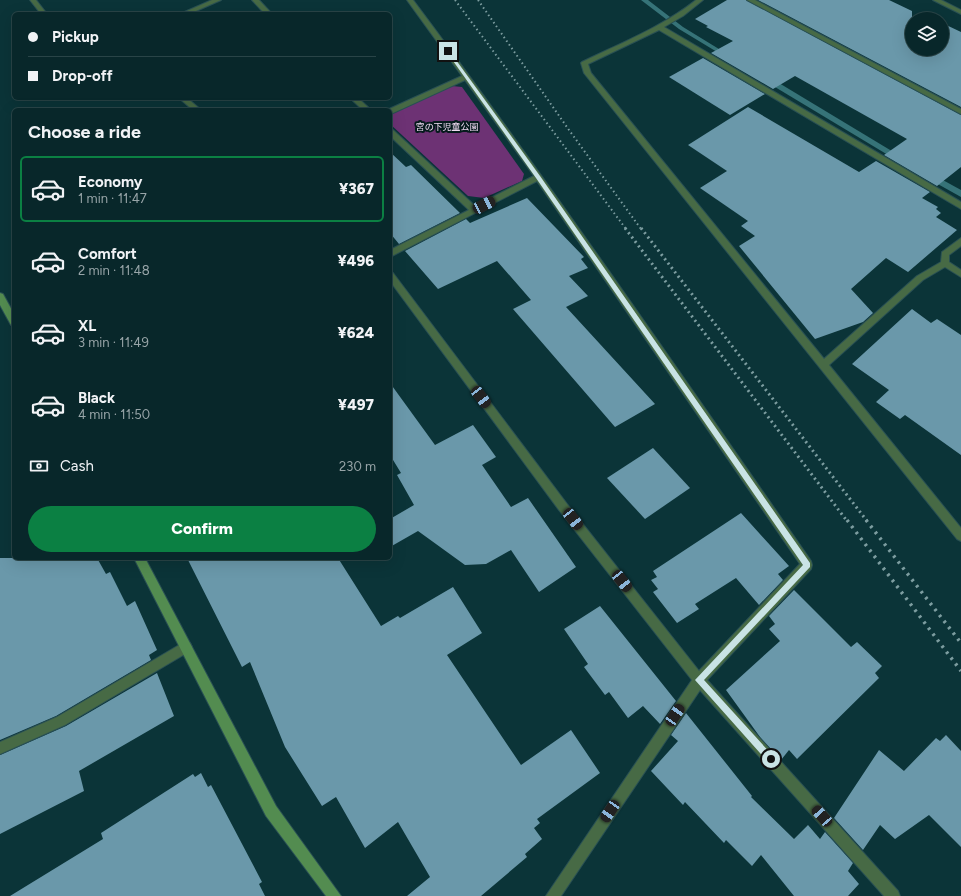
<!DOCTYPE html>
<html lang="en">
<head>
<meta charset="utf-8">
<style>
  body { margin:0; font-family:Figtree,"Noto Sans JP",sans-serif; background:#112f32; color:#f1f3f6; height:100vh; display:flex; flex-direction:column; font-size:15px; white-space:nowrap }
  * { box-sizing:border-box; margin:0 }
  p { font-size:13px; color:#98a5a8 }
  .icon { flex:none; width:22px; height:22px; fill:none; stroke:currentColor; stroke-width:2; stroke-linecap:round; stroke-linejoin:round }
  .map { position:relative; flex:1; overflow:hidden }
  .drawer { position:absolute; left:12px; top:108px; width:380px; height:452px; display:flex; flex-direction:column; background:#08272a; border-radius:6px; box-shadow:0 4px 16px #0002,0 0 0 1px #294447 }
  .drawer>* { flex:none }
  .top-card { position:absolute; left:12px; top:12px; width:380px; height:88px; border-radius:6px; box-shadow:0 4px 16px #0002,0 0 0 1px #294447; display:grid; align-content:center; height:88px; padding:0 16px; background:#08272a }
  .tools { position:absolute; left:905px; top:12px; display:grid; gap:8px }
  .tools a { display:grid; place-items:center; width:44px; height:44px; border-radius:50%; background:#08272a; box-shadow:0 4px 16px #0002,0 0 0 1px #294447; font-size:20px }
  .end { position:absolute; width:18px; height:18px; margin:-9px; border:5px solid #c9e3e5; background:#111; box-shadow:0 0 0 2px #111 }
  .from { border-radius:50% }
  .car { position:absolute; width:12px; height:24px; margin:-12px -6px; border-radius:5px; box-shadow:0 0 3px 1px #0007; background:linear-gradient(#222 24%,#8ab4d8 0 40%,#222 0 76%,#8ab4d8 0 86%,#222 0) }
  .top-card b { display:flex; align-items:center; gap:14px; height:38px; font-size:15px }
  .top-card b+b { border-top:1px solid #294447 }
  .top-card i { width:10px; height:10px; background:#f1f3f6 }
  ul { padding:0; list-style:none }
  li { display:flex; align-items:center; gap:12px; height:66px; margin:0 8px 6px; padding:0 8px; border:2px solid transparent; border-radius:6px }
  li div { flex:1 }
  li b { display:block; font-size:15px }
  li em { font-style:normal; font-weight:800 }
  li.on { border-color:#0b8043 }
  li>.icon { width:36px; height:36px; stroke-width:1.5 }
  h2 { padding:0 16px; font-size:18px; line-height:48px }
  .pay { display:flex; align-items:center; gap:10px; height:44px; padding:0 16px; font-size:15px }
  .pay p { margin-inline-start:auto }
  .action { display:flex; gap:8px; margin-top:auto; padding:8px 16px }
  .action a { flex:1; height:46px; border-radius:24px; background:#0b8043; color:#fff; font-size:16px; font-weight:800; line-height:46px; text-align:center }
  .map>svg:first-child { display:block }
  .green { fill:#6d3274 }
  .lines { fill:none; stroke-linecap:round; stroke-linejoin:round }
  .stream { fill:#367378; fill-rule:evenodd }
  .building { fill:#6a98aa }
  .street-casing { stroke:#295054; stroke-width:2 }
  .secondary-casing { stroke:#295054; stroke-width:2 }
  .street { fill:#476a45; fill-rule:evenodd }
  .secondary { fill:#538c50; fill-rule:evenodd }
  .rail-far2 { stroke:#7d9da0; stroke-width:2; stroke-dasharray:1.5 3; stroke-linecap:butt }
  .rail-far1 { stroke:#7d9da0; stroke-width:3; stroke-dasharray:2 3.5; stroke-linecap:butt }
  .rail { stroke:#7d9da0; stroke-width:3.5; stroke-dasharray:2.5 5; stroke-linecap:butt }
  .route { fill:#c9e3e5 }
  .labels { text-anchor:middle; stroke-width:4; stroke-linejoin:round; paint-order:stroke }
  .far-park-label { font-size:9px; fill:#f0dbf2; stroke:#051a1c }
</style>
</head>
<body>
<div class="map">
<svg width="961" height="896" viewBox="0 0 961 896">
  <rect width="100%" height="100%" fill="#0b3438"/>
  <polygon class="green" points="452,86 462,87 524,174 522,181 484,198 468,196 390,124 390,114"/>
  <g class="lines">
    <g class="stream">
      <polygon points="641,0 648,0 683,27 732,57 727,58 679,29"/>
      <polygon points="765,77 769,77 905,159 901,162 898,161 765,81"/>
      <polygon points="930,173 961,190 961,197 927,178 926,176"/>
    </g>
  </g>
  <g class="building">
    <polygon points="727,0 746,0 961,115 961,167 937,186 884,155 907,139 795,76 773,89 711,53 733,41 706,27 708,26 695,19"/>
    <polygon points="758,0 889,0 912,11 912,49 942,49 942,23 961,32 961,107"/>
    <polygon points="703,58 765,94 730,115 669,77"/>
    <polygon points="748,107 859,172 876,161 930,192 922,198 938,207 936,209 941,213 936,217 957,230 908,272 886,258 851,289 873,313 863,322 815,339 739,246 755,236 741,226 748,221 700,188 727,171 688,145"/>
    <polygon points="390,152 406,167 411,165 460,213 399,244 390,233"/>
    <polygon points="527,198 584,257 581,259 588,268 569,276 588,296 566,307 655,404 615,427 513,309 531,300 497,261 438,289 405,251 466,219 470,223"/>
    <polygon points="912,309 931,323 937,319 961,335 961,455 905,415 900,419 876,402 889,390 852,364"/>
    <polygon points="390,383 435,445 473,425 496,457 482,465 511,507 528,498 576,567 539,592 511,550 486,564 465,565 418,531 390,547 390,519 414,505 397,475 401,473 390,455"/>
    <polygon points="653,448 690,488 645,519 607,478"/>
    <polygon points="741,513 789,566 778,574 783,580 759,605 736,578 695,604 699,609 677,623 653,592 658,589 651,580 657,577 653,571"/>
    <polygon points="0,558 97,558 106,574 110,572 127,606 135,601 157,650 149,655 151,660 56,716 0,740"/>
    <polygon points="187,558 338,558 381,626 398,616 400,618 453,587 482,633 447,655 521,765 571,730 600,773 537,819 540,823 534,828 542,839 525,854 527,857 481,896 407,896 430,877 398,822 365,848 336,797 322,806 285,747 250,662 242,667"/>
    <polygon points="794,590 851,647 857,642 882,666 875,673 879,678 797,759 789,750 781,760 760,737 726,690 780,641 769,629 775,624 769,616"/>
    <polygon points="600,606 676,701 660,724 643,706 628,718 609,692 605,695 584,667 588,664 564,629"/>
    <polygon points="157,673 174,716 79,771 84,791 0,834 0,755 66,726"/>
    <polygon points="686,713 752,796 751,797 794,839 808,825 820,839 825,832 853,863 848,871 859,884 848,896 794,896 761,855 752,866 726,840 724,843 685,802 683,805 651,771 678,741 671,735"/>
    <polygon points="946,735 961,751 961,847 929,815 895,839 880,825 863,850 834,818 879,750 904,771 936,738 940,741"/>
    <polygon points="201,773 208,787 211,785 262,882 259,884 265,896 10,896 103,839 101,833 193,774 195,777"/>
  </g>
  <g class="lines">
    <defs>
      <g id="street">
        <polygon points="30,0 36,0 47,14 41,14"/>
        <polygon points="212,0 221,0 189,14 180,14"/>
        <polygon points="252,0 259,0 272,14 265,14"/>
        <path d="M407 0H413C550 183 680 373 811 561L812 565 811 569 707 680 898 891 900 896H884L700 690 561 896H546L692 680 559 510 390 281V272L393 273 567 504 699 671 800 564 537 181 390 257V250L469 210 390 136V130H393L475 206 534 176 465 80 393 113H390V110H387L462 76Z"/>
        <path d="M696 0H703L683 16 664 27 961 202V209L659 30 588 64 591 73 824 359 917 276 941 262 942 252 961 238V246L949 255V262L961 270V277L945 267 923 280 829 365 961 528V541L957 539 584 73 581 63 582 62C621 43 662 27 696 0Z"/>
        <polygon points="747,0 755,0 961,109 961,114"/>
        <polygon points="933,0 941,0 961,10 961,14"/>
        <polygon points="179,98 187,98 201,110 193,110"/>
        <polygon points="350,98 358,98 371,110 363,110"/>
        <polygon points="186,641 190,643 192,647 190,651 65,725 0,754 0,742 57,717"/>
      </g>
      <g id="secondary">
        <polygon points="0,293 3,294 14,314 14,326 11,325 0,305"/>
        <polygon points="134,558 145,558 276,806 341,896 326,896 266,816"/>
      </g>
    </defs>
    <use href="#street" class="street-casing"/>
    <use href="#secondary" class="secondary-casing"/>
    <use href="#street" class="street"/>
    <use href="#secondary" class="secondary"/>
    <g class="rail-far2">
      <polyline points="455,0 626,229"/>
      <polyline points="478,0 569,130 641,229"/>
    </g>
    <g class="rail-far1">
      <polyline points="625,228 847,521"/>
      <polyline points="641,228 867,521"/>
    </g>
    <g class="rail">
      <polyline points="847,520 961,671"/>
      <polyline points="866,520 961,643"/>
    </g>
  </g>
  <polygon class="route" points="448,49 540,176 810,563 810,567 704,680 773,756 773,762 768,762 695,680 803,565 536,178 446,51"/>
  <g class="labels">
    <g class="far-park-label">
      <text x="447" y="130">宮の下児童公園</text>
    </g>
  </g>
</svg>
<div class="tools">
<a><svg class="icon" aria-label="layers" viewBox="0 0 24 24"><path d="M12 4l9 5-9 5-9-5zM3 14l9 5 9-5"/></svg></a>
</div>
<i class="end from" style="left:771px;top:759px"></i>
<i class="end" style="left:448px;top:51px"></i>
<i class="car" style="left:484px;top:205px;rotate:63deg"></i>
<i class="car" style="left:481px;top:397px;rotate:143deg"></i>
<i class="car" style="left:573px;top:519px;rotate:142deg"></i>
<i class="car" style="left:622px;top:581px;rotate:142deg"></i>
<i class="car" style="left:675px;top:715px;rotate:34deg"></i>
<i class="car" style="left:610px;top:811px;rotate:214deg"></i>
<i class="car" style="left:822px;top:816px;rotate:318deg"></i>
<div class="top-card">
<b><i class="from"></i>Pickup</b>
<b><i></i>Drop-off</b>
</div>
<section class="drawer">
<h2>Choose a ride</h2>
<ul>
<li class="on"><svg class="icon" aria-label="car" viewBox="0 0 24 24"><path d="M5 17H2v-5l4-1 3-4h7l3 4 3 1v5h-3M9 17h6M6 11h13"/><circle cx="7" cy="17" r="2"/><circle cx="17" cy="17" r="2"/></svg><div><b>Economy</b><p>1 min · 11:47</p></div><em>¥367</em></li>
<li><svg class="icon" aria-label="car" viewBox="0 0 24 24"><path d="M5 17H2v-5l4-1 3-4h7l3 4 3 1v5h-3M9 17h6M6 11h13"/><circle cx="7" cy="17" r="2"/><circle cx="17" cy="17" r="2"/></svg><div><b>Comfort</b><p>2 min · 11:48</p></div><em>¥496</em></li>
<li><svg class="icon" aria-label="car" viewBox="0 0 24 24"><path d="M5 17H2v-5l4-1 3-4h7l3 4 3 1v5h-3M9 17h6M6 11h13"/><circle cx="7" cy="17" r="2"/><circle cx="17" cy="17" r="2"/></svg><div><b>XL</b><p>3 min · 11:49</p></div><em>¥624</em></li>
<li><svg class="icon" aria-label="car" viewBox="0 0 24 24"><path d="M5 17H2v-5l4-1 3-4h7l3 4 3 1v5h-3M9 17h6M6 11h13"/><circle cx="7" cy="17" r="2"/><circle cx="17" cy="17" r="2"/></svg><div><b>Black</b><p>4 min · 11:50</p></div><em>¥497</em></li>
</ul>
<div class="pay"><svg class="icon" aria-label="cash" viewBox="0 0 24 24"><path d="M3 7h18v10H3z"/><circle cx="12" cy="12" r="2"/></svg>Cash<p>230 m</p></div>
<div class="action"><a>Confirm</a></div>
</section>
</div>
</body>
</html>
